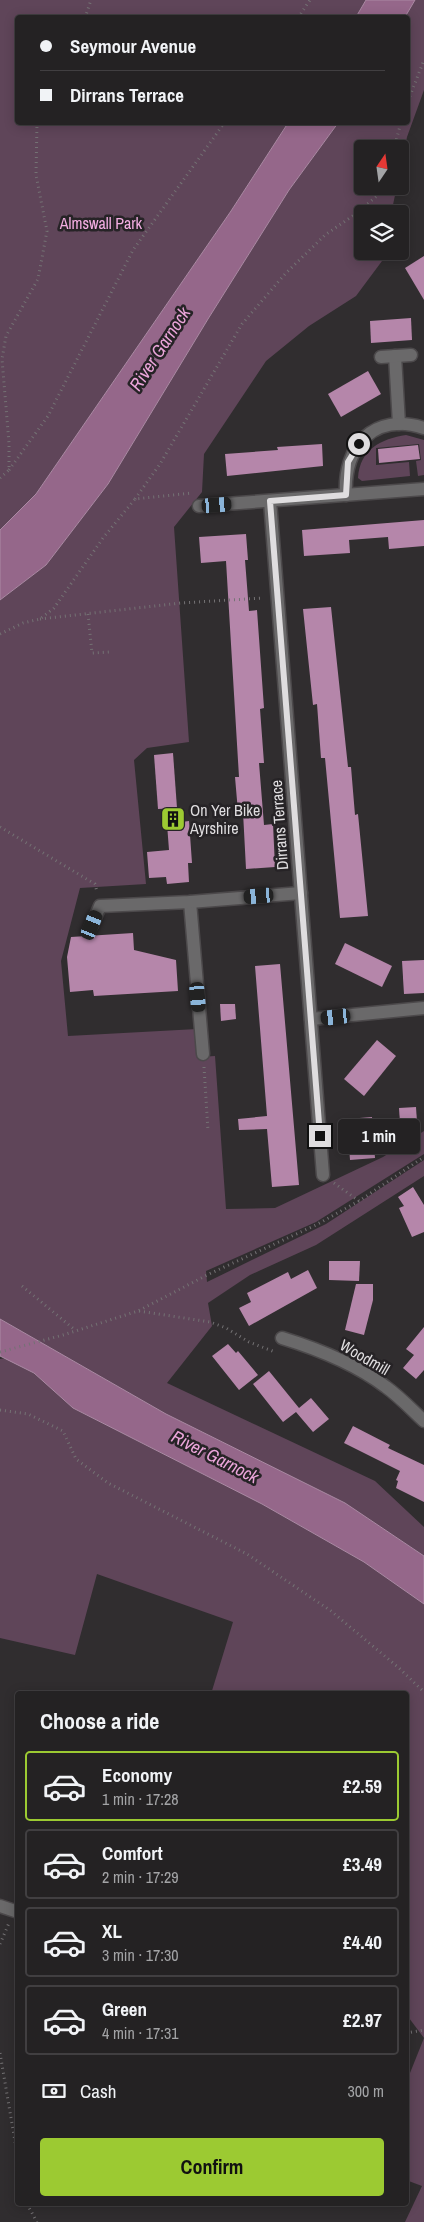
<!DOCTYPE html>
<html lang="en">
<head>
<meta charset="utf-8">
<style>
  body { margin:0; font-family:"Archivo Narrow",sans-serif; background:#302f30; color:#f1f3f6; height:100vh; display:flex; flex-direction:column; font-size:19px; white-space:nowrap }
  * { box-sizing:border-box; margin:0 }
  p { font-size:16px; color:#a3a4a6 }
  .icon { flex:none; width:28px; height:28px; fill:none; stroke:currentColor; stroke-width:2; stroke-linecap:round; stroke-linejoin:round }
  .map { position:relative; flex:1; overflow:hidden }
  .details { position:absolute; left:15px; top:1691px; width:394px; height:515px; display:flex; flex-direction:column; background:#242223; border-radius:5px; box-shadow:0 2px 12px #0003,0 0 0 1px #413f41 }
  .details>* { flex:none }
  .top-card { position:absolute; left:15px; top:15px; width:395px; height:110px; border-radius:5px; box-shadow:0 2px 12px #0003,0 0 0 1px #413f41; display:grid; align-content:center; height:110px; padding:0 25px; background:#242223 }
  .needle { width:32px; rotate:13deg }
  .fabs { position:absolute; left:354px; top:140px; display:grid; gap:10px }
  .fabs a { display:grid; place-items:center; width:55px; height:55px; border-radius:5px; background:#242223; box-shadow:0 2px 12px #0003,0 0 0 1px #413f41; font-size:25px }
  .end { position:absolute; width:22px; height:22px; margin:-11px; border:6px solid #dfdddf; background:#111; box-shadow:0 0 0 2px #111 }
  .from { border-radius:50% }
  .bubble { position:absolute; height:35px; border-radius:5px; background:#242223; box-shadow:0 2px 12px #0003,0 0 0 1px #413f41; font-size:16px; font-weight:800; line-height:35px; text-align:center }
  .car { position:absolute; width:15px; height:30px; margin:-15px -8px; border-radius:6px; box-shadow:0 0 4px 1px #0007; background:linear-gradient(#222 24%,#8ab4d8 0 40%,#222 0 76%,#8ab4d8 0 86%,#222 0) }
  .top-card b { display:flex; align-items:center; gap:18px; height:48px; font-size:19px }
  .top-card b+b { border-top:1px solid #413f41 }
  .top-card i { width:12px; height:12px; background:#f1f3f6 }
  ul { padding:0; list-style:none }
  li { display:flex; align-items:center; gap:15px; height:70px; margin:0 10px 8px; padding:0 15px; border:2px solid #413f41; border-radius:5px }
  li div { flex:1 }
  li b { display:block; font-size:19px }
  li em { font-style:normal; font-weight:800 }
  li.current { border-color:#9cca32 }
  li>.icon { width:45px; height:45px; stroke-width:1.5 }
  h2 { padding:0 25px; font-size:22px; line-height:60px }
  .pay { display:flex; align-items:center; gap:12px; height:55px; padding:0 25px; font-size:19px }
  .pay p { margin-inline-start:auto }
  .action { display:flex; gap:10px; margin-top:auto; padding:10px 25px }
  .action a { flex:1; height:58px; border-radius:5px; background:#9cca32; color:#111; font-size:20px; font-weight:800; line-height:58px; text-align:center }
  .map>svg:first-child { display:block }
  .green { fill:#5f4559 }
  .water { fill:#95678a; stroke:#ab8aa4 }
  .building { fill:#b586aa }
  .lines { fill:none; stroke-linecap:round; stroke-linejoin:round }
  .minor-casing { stroke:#4c494b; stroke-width:15 }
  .path { stroke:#747274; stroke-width:3; stroke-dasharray:1 4; stroke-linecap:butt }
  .minor { stroke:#6a696a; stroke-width:12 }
  .route { stroke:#dfdddf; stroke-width:6 }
  .labels { text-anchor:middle; stroke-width:5; stroke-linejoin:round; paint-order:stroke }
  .park-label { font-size:16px; fill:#f4aee3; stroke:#262326 }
  .poi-label { font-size:16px; fill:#dfdddf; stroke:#262326; text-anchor:start }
  .street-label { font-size:16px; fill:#dfdddf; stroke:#262326 }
  .water-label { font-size:18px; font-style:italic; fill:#eba5da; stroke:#262326 }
</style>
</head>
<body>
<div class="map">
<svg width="424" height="2222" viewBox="0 0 424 2222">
  <rect width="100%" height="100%" fill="#302d2f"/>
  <g class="green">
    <polygon points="0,0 366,0 356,17 18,18 18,122 288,123 231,211 36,494 0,530"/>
    <polygon points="415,0 424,0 424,90 407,137 400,171 400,149 362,149 362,186 397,186 391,214 362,214 362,251 384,251 382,261 356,296 309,326 266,361 204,454 202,492 174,527 189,742 147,748 134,760 146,884 80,888 61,961 68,1036 197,1029 199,1057 215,1056 226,1209 275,1208 383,1157 424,1131 424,1154 316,1222 206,1271 207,1282 326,1224 424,1160 424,1176 316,1245 250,1275 208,1303 212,1326 167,1383 375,1481 424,1527 424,1556 345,1503 166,1414 0,1319 0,600 46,565 108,484 208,319 289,190 338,123 408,122 408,18 405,17"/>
    <path d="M406 435 424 440V475L418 476 416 461 421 460 419 444 376 448V465L409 462 410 476 362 481 358 478C360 449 381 439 406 435Z"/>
    <polygon points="6,1358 34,1373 73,1408 262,1504 364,1562 424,1604 424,2038 406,2014 406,1694 211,1694 233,1622 97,1574 75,1655 0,1638 0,1359"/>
    <polygon points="424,2038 424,2222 405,2222 422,2186 406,2180 406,2083"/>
  </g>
  <g class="water">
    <polygon points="366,0 415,0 405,17 356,17"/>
    <polygon points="288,123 338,123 289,190 208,319 108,484 46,565 0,600 0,530 36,494 231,211"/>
    <polygon points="0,1319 166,1414 345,1503 424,1556 424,1604 364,1562 262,1504 73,1408 34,1373 0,1356"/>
  </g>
  <g class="building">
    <polygon points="424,256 424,300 405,268"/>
    <polygon points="411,318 412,340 371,343 370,321"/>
    <polygon points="368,371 381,394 341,417 328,394"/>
    <polygon points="322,444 323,466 227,476 225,454 278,450 277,447"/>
    <polygon points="418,445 420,459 379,463 378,449"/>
    <polygon points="424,520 424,546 389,549 388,537 349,540 350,553 304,556 302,530"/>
    <polygon points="246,534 248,560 245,560 249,611 257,610 264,708 260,709 264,763 259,763 264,825 273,824 275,867 246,869 243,812 238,812 235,777 239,777 226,561 201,563 199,537"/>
    <polygon points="331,607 348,767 351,767 355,815 358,814 368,916 340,918 325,758 321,758 317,704 313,705 303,609"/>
    <polygon points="173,753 177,808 158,809 154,755"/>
    <polygon points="189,821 192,863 188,863 189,882 167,884 166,877 149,878 147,852 169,850 167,824"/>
    <polygon points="133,933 134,950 176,960 178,991 94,996 93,990 70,992 67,957 71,937"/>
    <polygon points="345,943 392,966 382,987 335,964"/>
    <polygon points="424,960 424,993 404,994 402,961"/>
    <polygon points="280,964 299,1185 272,1187 267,1129 239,1130 238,1119 267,1116 255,966"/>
    <polygon points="220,1004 235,1004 236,1019 221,1021"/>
    <polygon points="377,1040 396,1056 364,1096 344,1079"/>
    <polygon points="416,1107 417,1122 400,1123 399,1108"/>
    <polygon points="372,1117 375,1158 350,1160 347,1119"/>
    <polygon points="413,1187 424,1205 424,1232 412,1237 399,1208 404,1206 398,1197"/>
    <polygon points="329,1261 360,1261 359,1281 329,1280"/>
    <polygon points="308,1270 317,1288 249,1326 239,1308 251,1302 247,1293 288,1272 291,1279"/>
    <polygon points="356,1284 373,1284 373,1300 364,1335 345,1330"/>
    <polygon points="424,1327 424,1370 416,1379 403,1368 414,1355 406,1349"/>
    <polygon points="228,1344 236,1353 238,1351 258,1375 239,1390 212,1356"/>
    <polygon points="269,1371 299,1408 311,1398 329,1419 313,1432 296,1412 283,1422 253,1384"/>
    <polygon points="353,1426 390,1445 388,1448 424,1465 424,1502 396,1488 398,1481 396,1480 400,1471 344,1443"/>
  </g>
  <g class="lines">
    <defs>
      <g id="minor">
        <polyline points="395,356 399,424"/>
        <polyline points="381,357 411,355"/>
        <path d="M346 495C343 446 374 412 424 428"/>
        <polyline points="270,501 323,1175"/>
        <polyline points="199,506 424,489"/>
        <polyline points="190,902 203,1054"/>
        <polyline points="92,925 100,906 190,902 301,893"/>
        <polyline points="311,1019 424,1008"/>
        <path d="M282 1338C318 1349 356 1364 386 1387 400 1397 412 1410 424 1421"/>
        <polyline points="0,1906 18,1912"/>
      </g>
    </defs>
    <use href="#minor" class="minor-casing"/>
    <g class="path">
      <polyline points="85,18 91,0"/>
      <polyline points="298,18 310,0"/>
      <polyline points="408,101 424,60"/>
      <polyline points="394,149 401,122"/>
      <polyline points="9,470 48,416 133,250 225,122"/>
      <polyline points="0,478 9,470 9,443 2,359 6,336 38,279 47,231 36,175 37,122"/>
      <polyline points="135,499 160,464 242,324 285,274 325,235 357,213 379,194 382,186"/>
      <polyline points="88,614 92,653 110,652"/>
      <polyline points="40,619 181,603 263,598"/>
      <polyline points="0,634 23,623 40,619 54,608 103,538 135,499 192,493"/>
      <polyline points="0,827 95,884 97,892"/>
      <polyline points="204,1067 208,1131"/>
      <polyline points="334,1183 359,1201"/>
      <polyline points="22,1286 75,1330"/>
      <polyline points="139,1311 210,1322 226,1328 249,1342 275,1352"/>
      <polyline points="0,1352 63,1335 138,1311 209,1274 316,1225 359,1201 424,1157"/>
      <polyline points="0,1410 28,1414 63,1431 76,1459 108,1483 247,1554 331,1611 399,1668 424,1692"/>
      <polyline points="0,1944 9,1923"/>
      <polyline points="406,2033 424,2030"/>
      <polyline points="0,2053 18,2159"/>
      <polyline points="27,2204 37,2222"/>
    </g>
    <use href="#minor" class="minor"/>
  </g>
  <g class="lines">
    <polyline class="route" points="320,1136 270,501 346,495 348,462 359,444"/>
  </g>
  <defs>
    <symbol id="building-square" viewBox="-11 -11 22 22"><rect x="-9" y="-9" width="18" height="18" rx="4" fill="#9cca32" stroke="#262326"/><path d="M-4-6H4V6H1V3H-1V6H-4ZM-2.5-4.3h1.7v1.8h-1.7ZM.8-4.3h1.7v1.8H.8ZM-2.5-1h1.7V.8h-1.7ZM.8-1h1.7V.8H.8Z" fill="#111"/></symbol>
  </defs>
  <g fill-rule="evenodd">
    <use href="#building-square" x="159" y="805" width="28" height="28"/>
  </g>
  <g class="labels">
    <g class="park-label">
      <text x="101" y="229">Almswall Park</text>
    </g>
    <g class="poi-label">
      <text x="190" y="816">On Yer Bike<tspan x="190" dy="18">Ayrshire</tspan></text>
    </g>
    <g class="street-label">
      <text transform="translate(279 825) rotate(-94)" y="6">Dirrans Terrace</text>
      <text transform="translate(365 1357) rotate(30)" y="6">Woodmill</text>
    </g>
    <g class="water-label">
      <text transform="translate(160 349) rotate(-57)" y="6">River Garnock</text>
      <text transform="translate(215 1457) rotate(27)" y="6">River Garnock</text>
    </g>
  </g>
</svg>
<div class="fabs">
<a><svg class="needle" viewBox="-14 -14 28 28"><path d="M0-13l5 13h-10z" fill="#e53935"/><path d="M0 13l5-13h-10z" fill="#a3a4a6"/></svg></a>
<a><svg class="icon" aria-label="layers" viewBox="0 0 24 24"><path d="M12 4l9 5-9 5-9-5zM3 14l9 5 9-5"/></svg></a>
</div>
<i class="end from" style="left:359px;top:444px"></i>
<i class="end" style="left:320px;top:1136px"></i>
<div class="bubble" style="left:338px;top:1119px;width:82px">1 min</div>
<i class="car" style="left:217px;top:505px;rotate:86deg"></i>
<i class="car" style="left:259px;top:896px;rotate:265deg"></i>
<i class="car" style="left:92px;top:925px;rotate:22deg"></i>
<i class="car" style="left:198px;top:997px;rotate:175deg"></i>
<i class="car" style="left:336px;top:1017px;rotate:264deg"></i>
<div class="top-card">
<b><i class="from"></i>Seymour Avenue</b>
<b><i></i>Dirrans Terrace</b>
</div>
<section class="details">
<h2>Choose a ride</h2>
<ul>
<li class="current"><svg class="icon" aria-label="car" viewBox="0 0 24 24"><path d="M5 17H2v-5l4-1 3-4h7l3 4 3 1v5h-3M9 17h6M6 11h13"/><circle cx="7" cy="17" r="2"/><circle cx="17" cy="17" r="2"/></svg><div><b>Economy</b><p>1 min · 17:28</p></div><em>£2.59</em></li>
<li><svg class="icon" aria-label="car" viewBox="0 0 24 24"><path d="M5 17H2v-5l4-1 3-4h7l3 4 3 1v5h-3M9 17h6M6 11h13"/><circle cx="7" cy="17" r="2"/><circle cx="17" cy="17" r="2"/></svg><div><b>Comfort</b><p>2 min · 17:29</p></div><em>£3.49</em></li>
<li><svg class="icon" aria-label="car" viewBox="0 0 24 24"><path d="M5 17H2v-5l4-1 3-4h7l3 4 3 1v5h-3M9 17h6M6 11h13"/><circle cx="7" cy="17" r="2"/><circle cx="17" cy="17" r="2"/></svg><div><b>XL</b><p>3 min · 17:30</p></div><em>£4.40</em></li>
<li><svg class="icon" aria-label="car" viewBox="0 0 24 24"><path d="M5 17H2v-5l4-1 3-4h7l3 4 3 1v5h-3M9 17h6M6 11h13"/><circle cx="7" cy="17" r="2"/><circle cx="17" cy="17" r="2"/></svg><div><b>Green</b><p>4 min · 17:31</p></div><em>£2.97</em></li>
</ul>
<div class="pay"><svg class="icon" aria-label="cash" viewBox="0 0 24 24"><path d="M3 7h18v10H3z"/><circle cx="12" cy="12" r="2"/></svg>Cash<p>300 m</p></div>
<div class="action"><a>Confirm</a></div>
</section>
</div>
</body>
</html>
